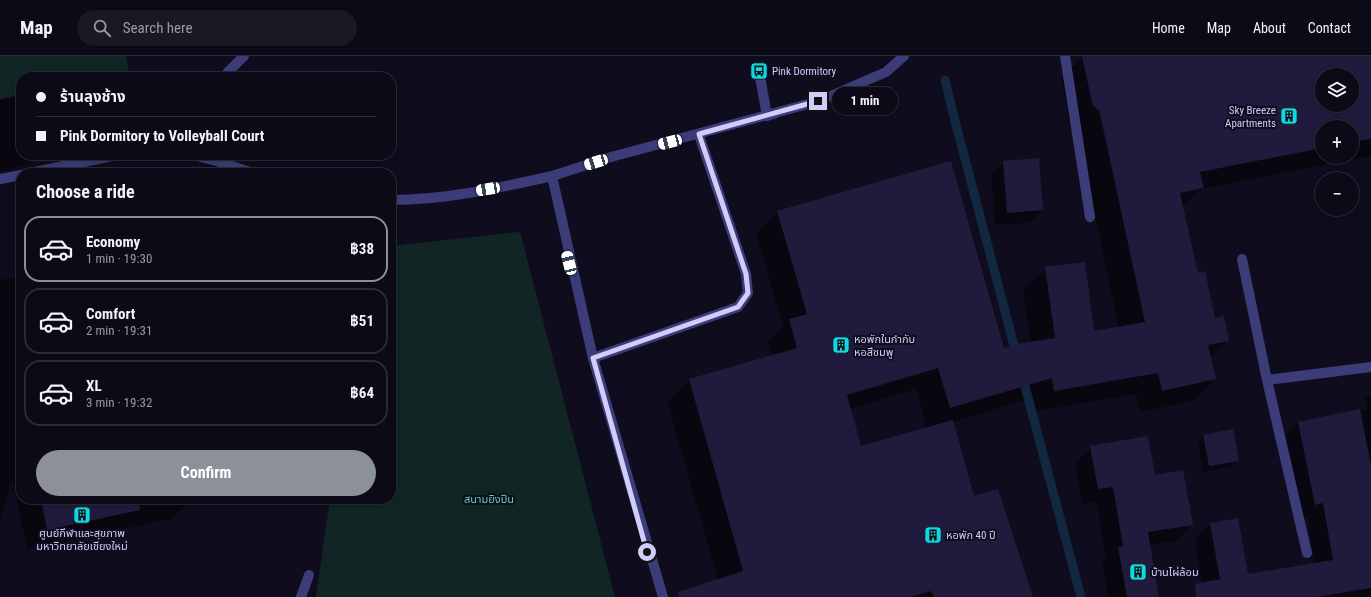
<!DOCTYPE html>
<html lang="en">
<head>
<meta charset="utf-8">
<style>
  body { margin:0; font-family:"Roboto Condensed","Noto Sans Thai",sans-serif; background:#191823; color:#f1f3f6; height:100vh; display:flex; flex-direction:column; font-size:15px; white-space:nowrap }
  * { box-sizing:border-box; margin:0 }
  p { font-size:13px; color:#9a9aa1 }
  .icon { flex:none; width:22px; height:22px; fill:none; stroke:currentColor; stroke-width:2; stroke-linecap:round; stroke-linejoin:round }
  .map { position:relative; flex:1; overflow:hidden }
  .side { position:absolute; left:16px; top:112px; width:380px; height:336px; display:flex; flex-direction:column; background:#0b0a16; border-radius:16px; box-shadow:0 2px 6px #0003,0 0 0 1px #2b2b35 }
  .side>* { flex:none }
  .top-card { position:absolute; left:16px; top:16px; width:380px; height:88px; border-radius:16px; box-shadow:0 2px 6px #0003,0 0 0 1px #2b2b35; display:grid; align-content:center; height:88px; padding:0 20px; background:#0b0a16 }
  .fabs { position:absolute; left:1315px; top:12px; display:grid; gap:8px }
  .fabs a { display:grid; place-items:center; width:44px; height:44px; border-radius:50%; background:#0b0a16; box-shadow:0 2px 6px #0003,0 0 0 1px #2b2b35; font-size:20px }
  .end { position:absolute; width:18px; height:18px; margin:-9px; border:5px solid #d0cdfb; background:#111; box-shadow:0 0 0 2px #111 }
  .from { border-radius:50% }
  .bubble { position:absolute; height:28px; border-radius:14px; background:#0b0a16; box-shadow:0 2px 6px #0003,0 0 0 1px #2b2b35; font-size:13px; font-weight:700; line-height:28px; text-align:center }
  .car { position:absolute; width:12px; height:24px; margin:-12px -6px; border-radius:5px; box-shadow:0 0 3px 1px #0007; background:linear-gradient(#fff 24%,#345 0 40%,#fff 0 76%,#345 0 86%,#fff 0) }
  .top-card b { display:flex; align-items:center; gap:14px; height:38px; font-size:15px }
  .top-card b+b { border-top:1px solid #2b2b35 }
  .top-card i { width:10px; height:10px; background:#f1f3f6 }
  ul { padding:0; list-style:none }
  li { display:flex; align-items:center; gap:12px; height:66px; margin:0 8px 6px; padding:0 12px; border:2px solid #2b2b35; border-radius:16px }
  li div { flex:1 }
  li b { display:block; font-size:15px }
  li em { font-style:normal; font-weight:700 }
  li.on { border-color:#8c9099 }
  li>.icon { width:36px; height:36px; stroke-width:1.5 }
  h2 { padding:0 20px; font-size:18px; line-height:48px }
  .primary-button { display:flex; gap:8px; margin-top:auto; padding:8px 20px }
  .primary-button a { flex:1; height:46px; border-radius:24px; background:#8c9099; color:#fff; font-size:16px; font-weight:700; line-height:46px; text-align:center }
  header { display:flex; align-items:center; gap:24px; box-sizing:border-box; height:56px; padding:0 20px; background:#0b0a16; border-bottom:1px solid #2b2b35 }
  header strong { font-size:19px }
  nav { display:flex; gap:22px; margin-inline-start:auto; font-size:14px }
  .search { width:280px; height:36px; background:#191823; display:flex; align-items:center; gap:10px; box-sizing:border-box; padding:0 14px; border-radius:22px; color:#9a9aa1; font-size:15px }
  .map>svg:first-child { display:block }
  .green { fill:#112624 }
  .shadow { fill:#0007; fill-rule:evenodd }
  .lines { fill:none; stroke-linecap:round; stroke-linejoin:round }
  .stream { stroke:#112742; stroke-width:9 }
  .building { fill:#201b3c; fill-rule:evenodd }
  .lane { stroke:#3c3c78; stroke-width:10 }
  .street { stroke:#3c3c78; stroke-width:10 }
  .route { stroke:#d0cdfb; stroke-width:5 }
  .labels { text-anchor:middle; stroke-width:4; stroke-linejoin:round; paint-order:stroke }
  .poi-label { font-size:11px; fill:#d0cdfb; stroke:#0f0d1d; text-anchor:start }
  .park-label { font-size:11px; fill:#5fd4b2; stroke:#0f0d1d }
</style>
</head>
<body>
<header>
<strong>Map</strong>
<div class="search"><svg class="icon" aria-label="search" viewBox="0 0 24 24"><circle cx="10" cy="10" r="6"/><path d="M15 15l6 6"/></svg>Search here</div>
<nav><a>Home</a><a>Map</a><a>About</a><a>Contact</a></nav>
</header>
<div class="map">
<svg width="1371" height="541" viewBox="0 0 1371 541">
  <rect width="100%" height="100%" fill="#0f0d1d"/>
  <g class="green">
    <polygon points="0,0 126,0 129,18 114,21 21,21 21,39 0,43"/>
    <polygon points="520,176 615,541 316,541 330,443 391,443 391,190"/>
  </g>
  <g class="shadow">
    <path d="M1089 0H1371V100L1201 133 1182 151 1197 218 1214 263 1228 284 1210 302 1215 322 1193 345 1140 356 1136 338 1032 356 1030 343 952 366 973 442 1032 541H694L718 524 667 346 689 324 772 300 768 286 783 271 756 178 778 156 1003 293 1031 287 1023 234 1046 212 1093 276 1119 272 1077 75 1074 72 1071 73 1061 23 1083 1ZM1322 19H1352V49H1322ZM1322 71H1352V101H1322ZM916 333 927 372 861 392 850 353Z"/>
    <polygon points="21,40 21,99 45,99 13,113 0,116 0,44"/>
    <polygon points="1004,106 1042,154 1029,167 995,169 991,118"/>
    <polygon points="21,220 21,443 191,443 171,463 27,493 12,422 0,465 0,224"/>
    <polygon points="1371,337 1371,541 1200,541 1204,540 1194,484 1210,468 1247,520 1315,508 1307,463 1299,465 1282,383 1298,367 1367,353 1365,343"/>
    <polygon points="1204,380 1238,404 1231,411 1203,416 1198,386"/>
    <polygon points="1091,391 1154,420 1192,468 1176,485 1149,489 1158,541 1108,541 1102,508 1106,503 1097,446 1082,449 1075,407"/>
  </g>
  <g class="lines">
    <g class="stream">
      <polyline points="945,24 954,61 1017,301"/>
      <polyline points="1022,319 1081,541"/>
    </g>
  </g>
  <g class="building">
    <path d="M1082 0H1371V83L1352 86V71H1322V92L1200 116 1204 132 1180 137 1198 217 1205 215 1215 262 1224 260 1229 285 1208 289 1216 323 1162 335 1158 317 1054 335 1052 322 950 352 938 312 847 339 861 390 953 364 974 440 998 433 1033 541H934L931 535 911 541H679L678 536 743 515 689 323 797 292 789 263 807 258 777 155 951 105 1004 292 1018 289 1017 288 1055 282 1045 211 1085 206 1094 275 1145 266 1099 53 1097 54 1096 51H1093ZM1322 19H1352V49H1322Z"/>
    <polygon points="1039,102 1043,154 1007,157 1003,105"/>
    <polygon points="1360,353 1371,410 1371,532 1316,541 1196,541 1195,528 1220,523 1210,467 1238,462 1248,518 1333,504 1323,447 1315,449 1298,366"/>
    <polygon points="1233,373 1239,405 1209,410 1203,379"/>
    <polygon points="1148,380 1155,419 1183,414 1193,469 1148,476 1159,541 1127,541 1118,491 1123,490 1113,431 1098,433 1090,390"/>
    <polygon points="41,443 139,443 140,454 47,474"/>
  </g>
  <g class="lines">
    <g class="lane">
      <polyline points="759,15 767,60 774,58"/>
      <polyline points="227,21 227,17 244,0"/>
      <polyline points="193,99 220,106 253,117"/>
      <polyline points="30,117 117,99"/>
      <polyline points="559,118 552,120 593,302 663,541"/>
      <polyline points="0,123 21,119"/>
      <path d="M391 144C445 144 499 132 552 120L553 126"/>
      <polyline points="1242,203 1267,324 1307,497"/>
      <polyline points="593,302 738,251 748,237 746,218 699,79"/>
      <polyline points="301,541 309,519"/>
    </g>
    <g class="street">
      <polyline points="1065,0 1090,161"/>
      <polyline points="552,120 611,101 819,45 886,16 904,0"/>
      <polyline points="1267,324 1371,311"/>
    </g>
  </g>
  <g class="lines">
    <polyline class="route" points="647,496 593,302 738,251 748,237 746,218 699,78 818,45"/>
  </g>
  <defs>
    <symbol id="bus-square" viewBox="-11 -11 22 22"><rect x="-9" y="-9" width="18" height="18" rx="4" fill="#12d7e2" stroke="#0f0d1d"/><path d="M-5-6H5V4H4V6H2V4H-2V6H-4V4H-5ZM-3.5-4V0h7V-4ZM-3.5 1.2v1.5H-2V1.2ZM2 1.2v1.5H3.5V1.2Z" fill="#111"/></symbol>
    <symbol id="building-square" viewBox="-11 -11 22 22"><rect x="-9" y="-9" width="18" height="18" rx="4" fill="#12d7e2" stroke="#0f0d1d"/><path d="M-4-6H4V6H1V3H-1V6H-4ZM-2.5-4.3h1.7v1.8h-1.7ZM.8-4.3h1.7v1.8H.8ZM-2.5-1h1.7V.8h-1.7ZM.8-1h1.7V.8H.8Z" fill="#111"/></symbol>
  </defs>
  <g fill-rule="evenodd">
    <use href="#bus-square" x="749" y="5" width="20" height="20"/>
    <use href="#building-square" x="1279" y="50" width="20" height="20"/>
    <use href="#building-square" x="831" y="279" width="20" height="20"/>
    <use href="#building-square" x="72" y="449" width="20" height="20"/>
    <use href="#building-square" x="923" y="469" width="20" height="20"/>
    <use href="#building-square" x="1128" y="506" width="20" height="20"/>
  </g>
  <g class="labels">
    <g class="poi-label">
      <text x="772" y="19">Pink Dormitory</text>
      <text x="1276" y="58" text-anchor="end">Sky Breeze<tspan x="1276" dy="13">Apartments</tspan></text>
      <text x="854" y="287">หอพักในกำกับ<tspan x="854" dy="13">หอสีชมพู</tspan></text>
      <text x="82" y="481" text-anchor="middle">ศูนย์กีฬาและสุขภาพ<tspan x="82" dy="13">มหาวิทยาลัยเชียงใหม่</tspan></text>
      <text x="946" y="483">หอพัก 40 ปี</text>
      <text x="1151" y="520">บ้านไผ่ล้อม</text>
    </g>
    <g class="park-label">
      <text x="489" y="447">สนามยิงปืน</text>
    </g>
  </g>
</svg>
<div class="fabs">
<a><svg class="icon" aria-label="layers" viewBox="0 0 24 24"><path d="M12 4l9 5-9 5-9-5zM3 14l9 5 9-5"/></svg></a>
<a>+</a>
<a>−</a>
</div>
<i class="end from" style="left:647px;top:496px"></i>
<i class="end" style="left:818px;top:45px"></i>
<div class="bubble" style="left:832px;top:31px;width:66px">1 min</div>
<i class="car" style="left:670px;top:86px;rotate:255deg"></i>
<i class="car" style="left:596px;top:106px;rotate:253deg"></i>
<i class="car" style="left:488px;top:133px;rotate:261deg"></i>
<i class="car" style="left:569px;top:207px;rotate:346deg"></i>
<div class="top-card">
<b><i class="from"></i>ร้านลุงช้าง</b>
<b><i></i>Pink Dormitory to Volleyball Court</b>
</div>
<section class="side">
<h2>Choose a ride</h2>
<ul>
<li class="on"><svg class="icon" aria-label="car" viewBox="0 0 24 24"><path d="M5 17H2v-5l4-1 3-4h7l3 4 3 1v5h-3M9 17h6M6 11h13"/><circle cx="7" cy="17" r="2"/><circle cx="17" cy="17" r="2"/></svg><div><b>Economy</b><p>1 min · 19:30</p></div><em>฿38</em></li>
<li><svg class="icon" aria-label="car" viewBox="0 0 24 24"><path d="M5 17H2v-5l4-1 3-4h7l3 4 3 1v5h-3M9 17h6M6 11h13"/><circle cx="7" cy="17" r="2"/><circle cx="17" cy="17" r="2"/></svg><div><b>Comfort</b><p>2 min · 19:31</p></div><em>฿51</em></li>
<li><svg class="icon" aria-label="car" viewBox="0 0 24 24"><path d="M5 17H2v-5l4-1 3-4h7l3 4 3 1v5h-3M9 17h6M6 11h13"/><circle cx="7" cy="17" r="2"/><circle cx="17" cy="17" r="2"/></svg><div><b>XL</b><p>3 min · 19:32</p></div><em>฿64</em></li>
</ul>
<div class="primary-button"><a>Confirm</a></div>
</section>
</div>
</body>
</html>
